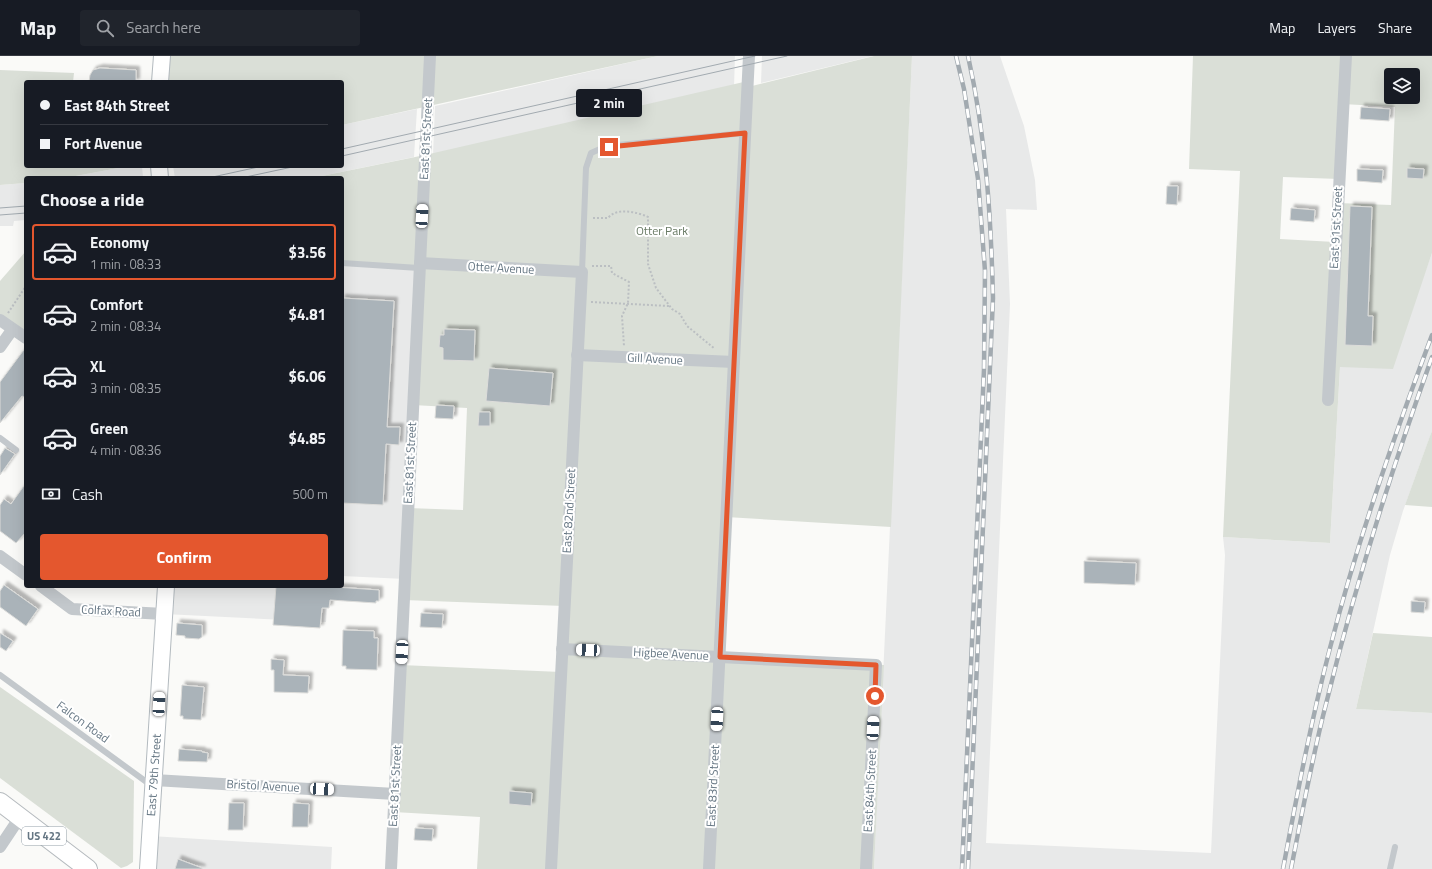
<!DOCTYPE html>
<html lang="en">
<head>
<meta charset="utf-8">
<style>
  body { margin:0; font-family:"Titillium Web",sans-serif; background:#20242c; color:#f1f3f6; height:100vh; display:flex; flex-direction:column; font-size:15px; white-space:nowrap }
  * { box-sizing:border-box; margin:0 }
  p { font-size:13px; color:#9ea1a6 }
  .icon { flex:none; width:22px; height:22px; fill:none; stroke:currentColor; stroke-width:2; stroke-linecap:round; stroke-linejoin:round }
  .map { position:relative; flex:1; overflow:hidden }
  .sheet { position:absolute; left:24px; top:120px; width:320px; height:412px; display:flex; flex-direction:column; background:#171b24; border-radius:4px; box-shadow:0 4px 16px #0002 }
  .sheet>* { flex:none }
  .banner { position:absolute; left:24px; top:24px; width:320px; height:88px; border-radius:4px; box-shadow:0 4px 16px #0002; display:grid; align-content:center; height:88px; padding:0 16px; background:#171b24 }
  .fabs { position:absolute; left:1384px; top:12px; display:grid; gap:8px }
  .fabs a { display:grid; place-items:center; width:36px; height:36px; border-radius:4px; background:#171b24; box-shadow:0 4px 16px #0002; font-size:20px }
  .end { position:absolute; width:18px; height:18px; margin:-9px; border:5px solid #e4572e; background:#fff; box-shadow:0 0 0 2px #fff }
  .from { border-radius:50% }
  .bubble { position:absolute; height:28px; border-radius:4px; background:#171b24; box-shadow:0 4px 16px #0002; font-size:13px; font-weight:700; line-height:28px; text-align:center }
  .car { position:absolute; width:12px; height:24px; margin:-12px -6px; border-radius:5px; box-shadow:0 0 3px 1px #0007; background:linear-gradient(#fff 24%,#345 0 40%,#fff 0 76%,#345 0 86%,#fff 0) }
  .banner b { display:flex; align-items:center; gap:14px; height:38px; font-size:15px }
  .banner b+b { border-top:1px solid #363941 }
  .banner i { width:10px; height:10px; background:#f1f3f6 }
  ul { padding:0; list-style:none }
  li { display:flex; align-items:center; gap:12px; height:56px; margin:0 8px 6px; padding:0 8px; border:2px solid transparent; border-radius:4px }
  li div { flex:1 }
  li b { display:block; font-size:15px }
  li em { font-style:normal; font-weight:700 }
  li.current { border-color:#e4572e }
  li>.icon { width:36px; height:36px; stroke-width:1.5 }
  h2 { padding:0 16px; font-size:18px; line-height:48px }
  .pay { display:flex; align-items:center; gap:10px; height:44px; padding:0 16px; font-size:15px }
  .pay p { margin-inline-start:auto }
  .action { display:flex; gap:8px; margin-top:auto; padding:8px 16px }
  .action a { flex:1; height:46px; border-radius:4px; background:#e4572e; color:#fff; font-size:16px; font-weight:700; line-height:46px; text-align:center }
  header { display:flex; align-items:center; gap:24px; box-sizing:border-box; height:56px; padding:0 20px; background:#171b24; border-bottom:1px solid #363941 }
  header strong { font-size:19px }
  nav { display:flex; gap:22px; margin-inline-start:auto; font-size:14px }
  .search { width:280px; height:36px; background:#20242c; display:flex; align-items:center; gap:10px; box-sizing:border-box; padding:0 14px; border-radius:4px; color:#9ea1a6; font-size:15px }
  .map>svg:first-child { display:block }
  .built { fill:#e8e9e9 }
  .green { fill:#dadfd7; fill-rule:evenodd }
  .building { fill:#aab3b9; stroke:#dcdcda; filter:url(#shadow) }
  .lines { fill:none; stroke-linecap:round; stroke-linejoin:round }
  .secondary-casing { stroke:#b3babf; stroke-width:18 }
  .primary-casing { stroke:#b5babe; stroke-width:20 }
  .path { stroke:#bbbfc2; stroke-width:2; stroke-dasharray:2 2; stroke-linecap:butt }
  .service { stroke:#c3c8cc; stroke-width:6 }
  .minor { stroke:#c3c8cc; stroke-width:12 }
  .secondary { stroke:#fff; stroke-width:16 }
  .primary { stroke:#fff; stroke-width:18 }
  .tram { stroke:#a2aab0; stroke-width:1 }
  .rail-casing { stroke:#a2aab0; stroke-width:4.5 }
  .rail { stroke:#fff; stroke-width:3; stroke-dasharray:9; stroke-linecap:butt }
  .route { stroke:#e4572e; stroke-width:5 }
  .labels { text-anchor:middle; stroke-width:4; stroke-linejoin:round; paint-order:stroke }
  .shield { fill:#fff; stroke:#939fa8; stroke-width:1 }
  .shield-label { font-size:11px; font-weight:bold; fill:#657683 }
  .street-label { font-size:12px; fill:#657683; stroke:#fff }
  .park-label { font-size:12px; fill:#687a64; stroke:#fff }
</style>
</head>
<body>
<header>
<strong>Map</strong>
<div class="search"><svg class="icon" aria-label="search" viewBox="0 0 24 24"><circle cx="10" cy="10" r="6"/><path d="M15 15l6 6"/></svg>Search here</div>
<nav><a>Map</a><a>Layers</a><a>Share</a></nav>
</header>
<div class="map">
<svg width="1432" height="813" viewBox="0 0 1432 813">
  <defs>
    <filter id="shadow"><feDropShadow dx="3.5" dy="-3.5" stdDeviation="1" flood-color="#0004"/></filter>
  </defs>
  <rect width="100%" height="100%" fill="#fafaf8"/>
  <g class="built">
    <polygon points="658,0 735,0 734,31 433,99 435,50"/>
    <polygon points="762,0 873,0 761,27"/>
    <polygon points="912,0 1000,0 1024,70 1035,124 1037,154 1006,153 1010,248 986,787 1211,797 1225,499 1223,481 1330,487 1340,311 1423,222 1432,197 1432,375 1403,455 1390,499 1356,653 1432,657 1432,813 874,813"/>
    <polygon points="417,53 414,101 312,122 175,122 173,110 342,110 342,69"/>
    <polygon points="129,110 142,110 143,122 65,122"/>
    <polygon points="26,127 26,164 14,165 13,170 0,170 0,129"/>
    <polygon points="342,207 419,212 405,523 342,520"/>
    <polygon points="166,530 328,530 326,566 164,558"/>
    <polygon points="151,780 332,791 331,813 148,813"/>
  </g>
  <g class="green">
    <polygon points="162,0 658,0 342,69 342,26 160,26"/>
    <polygon points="874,0 912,0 891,471 726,461 720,600 884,609 874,813 477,813 480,761 394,756 401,609 561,616 564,550 404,544 408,452 463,454 467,352 413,349 419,212 342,207 342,122 312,122 425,99 748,25 748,31"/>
    <path d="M1193 0H1432V197L1393 313 1340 311 1330 487 1223 481 1240 115 1189 113ZM1391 19H1413V41H1391ZM1343 48 1395 51 1391 149 1338 147 1335 186 1280 183 1283 121 1339 123Z"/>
    <polygon points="0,14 74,17 73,26 26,26 26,110 129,110 65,122 26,122 26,127 0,129"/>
    <polygon points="26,195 26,278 0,260 0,225"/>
    <polygon points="1432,375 1432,451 1405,449 1430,380"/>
    <polygon points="1373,577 1432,581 1432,657 1356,653"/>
    <polygon points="0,631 134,725 133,806 127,810 121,812 0,722"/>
  </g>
  <g class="building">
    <polygon points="100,12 136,14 136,26 89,26 90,19 93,14"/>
    <polygon points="1361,51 1390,53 1389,65 1360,63"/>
    <polygon points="1407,112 1424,113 1423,123 1407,122"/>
    <polygon points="1357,113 1383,114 1382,127 1357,125"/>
    <polygon points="1167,130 1178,130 1177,149 1166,148"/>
    <polygon points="1350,150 1372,151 1368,260 1373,260 1372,290 1345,289"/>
    <polygon points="1291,152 1315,154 1314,166 1290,164"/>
    <polygon points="342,242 394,245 387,371 400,371 399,389 386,388 383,449 342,447"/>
    <polygon points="444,273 475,274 474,305 443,304 443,292 439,291 440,279 444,279"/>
    <polygon points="26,291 26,342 22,340 0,367 0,326"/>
    <polygon points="489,312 553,317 550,350 486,345"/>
    <polygon points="436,349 454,350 453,363 435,362"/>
    <polygon points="479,356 490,356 490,370 478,370"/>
    <polygon points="5,392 15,398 0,419 0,400"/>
    <polygon points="26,427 26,476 16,487 0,475 0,449 4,443 11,448"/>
    <polygon points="1084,505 1136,507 1135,529 1084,527"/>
    <polygon points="4,529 38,553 26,570 0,551 0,535"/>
    <polygon points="276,530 320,530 379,534 379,545 376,545 376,547 330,544 329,552 322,552 320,572 273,569"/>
    <polygon points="1411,545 1425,546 1424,557 1411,556"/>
    <polygon points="421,557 443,558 442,572 420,571"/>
    <polygon points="177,567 202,569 202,581 199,583 185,582 185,580 176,579"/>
    <polygon points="343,574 374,575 374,582 378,582 377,614 346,613 346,610 342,610"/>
    <polygon points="0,577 13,585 6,595 0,591"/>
    <polygon points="271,603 284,604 283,619 309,620 308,637 274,636 274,614 271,614"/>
    <polygon points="182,629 204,631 201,664 183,663 183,660 180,660"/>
    <polygon points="179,693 202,695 202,696 208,697 207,706 178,705"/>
    <polygon points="509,735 532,737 531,750 509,748"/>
    <polygon points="229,747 244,747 243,774 228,774"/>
    <polygon points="293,747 309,748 308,771 292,771"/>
    <polygon points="415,772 433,773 432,785 414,784"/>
    <polygon points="178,803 202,812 202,813 175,813"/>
  </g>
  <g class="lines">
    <defs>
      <g id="secondary">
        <polyline points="160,26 162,0"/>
        <polyline points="159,110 160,122"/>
        <polyline points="148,813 166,530"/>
      </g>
      <polyline id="primary" points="0,746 88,813"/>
    </defs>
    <use href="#secondary" class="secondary-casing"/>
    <use href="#primary" class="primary-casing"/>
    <g class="path">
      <path d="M593 162H608C617 151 637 156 648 161V208L656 232 672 253 680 258 687 270 715 293"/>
      <polyline points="592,210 611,210 612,217 629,226 628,247 622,260 624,290"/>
      <polyline points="591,246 669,250"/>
      <polyline points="8,257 26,230"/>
    </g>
    <g class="service">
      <polyline points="342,207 419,212"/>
      <polyline points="582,216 586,112 591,97 600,93 618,89 745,77"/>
      <polyline points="0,382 16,394"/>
      <polyline points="0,619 152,730"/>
      <polyline points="1390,813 1395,791"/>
    </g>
    <g class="minor">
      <polyline points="420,207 582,216 551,813"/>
      <polyline points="0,264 26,282"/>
      <polyline points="0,291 12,274"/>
      <polyline points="577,299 734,306"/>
      <polyline points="1328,344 1346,0"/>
      <polyline points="0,500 26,519"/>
      <polyline points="41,530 72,553 164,558"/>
      <polyline points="562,593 876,609 866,813"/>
      <polyline points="154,724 395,738"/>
      <polyline points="0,791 20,761"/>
      <polyline points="391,813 430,0"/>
      <polyline points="709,813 749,0"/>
    </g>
    <use href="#secondary" class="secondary"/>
    <use href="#primary" class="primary"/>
    <g class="tram">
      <polyline points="342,93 755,0"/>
      <polyline points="342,100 787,0"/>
      <polyline points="208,122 263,110"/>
      <polyline points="241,122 297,110"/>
      <polyline points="0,152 26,150"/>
      <polyline points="0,159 26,157"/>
    </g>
    <defs>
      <g id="rail">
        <polyline points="956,0 964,33 978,123 985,215 984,313 962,813"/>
        <path d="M968 813 993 242C991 161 986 80 968 0"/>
        <path d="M1283 813C1297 739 1311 665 1330 592 1357 486 1394 381 1432 279"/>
        <path d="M1291 813C1302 758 1312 702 1326 648 1355 530 1391 415 1432 301"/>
      </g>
    </defs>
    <use href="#rail" class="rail-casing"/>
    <use href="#rail" class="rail"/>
  </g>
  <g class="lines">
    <polyline class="route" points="609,91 745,77 720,601 876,609 875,640"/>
  </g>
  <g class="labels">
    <rect class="shield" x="22" y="771" width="44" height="18" rx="3"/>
    <g class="shield-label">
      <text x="44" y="784">US 422</text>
    </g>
    <g class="street-label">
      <text transform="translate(426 83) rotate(-87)" y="4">East 81st Street</text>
      <text transform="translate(1336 172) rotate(-87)" y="4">East 91st Street</text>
      <text transform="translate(501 212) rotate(3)" y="4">Otter Avenue</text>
      <text transform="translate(655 303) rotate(3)" y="4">Gill Avenue</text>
      <text transform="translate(410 407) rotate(-87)" y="4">East 81st Street</text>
      <text transform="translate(569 455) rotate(-87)" y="4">East 82nd Street</text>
      <text transform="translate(111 555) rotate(3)" y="4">Colfax Road</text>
      <text transform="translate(671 598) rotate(3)" y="4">Higbee Avenue</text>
      <text transform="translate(83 666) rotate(36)" y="4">Falcon Road</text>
      <text transform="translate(154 719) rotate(-86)" y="4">East 79th Street</text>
      <text transform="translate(263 730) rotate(3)" y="4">Bristol Avenue</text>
      <text transform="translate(395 730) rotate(-87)" y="4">East 81st Street</text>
      <text transform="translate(713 730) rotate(-87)" y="4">East 83rd Street</text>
      <text transform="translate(870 735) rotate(-87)" y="4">East 84th Street</text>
    </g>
    <g class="park-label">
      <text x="662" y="179">Otter Park</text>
    </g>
  </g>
</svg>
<div class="fabs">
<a><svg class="icon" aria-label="layers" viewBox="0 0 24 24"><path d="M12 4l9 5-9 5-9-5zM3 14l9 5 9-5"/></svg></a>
</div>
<i class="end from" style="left:875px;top:640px"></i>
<i class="end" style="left:609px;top:91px"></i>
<div class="bubble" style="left:576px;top:33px;width:66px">2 min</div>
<i class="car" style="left:422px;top:160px;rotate:3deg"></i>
<i class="car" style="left:588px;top:594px;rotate:273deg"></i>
<i class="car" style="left:402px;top:596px;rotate:183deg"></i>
<i class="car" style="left:159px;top:648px;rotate:3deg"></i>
<i class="car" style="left:717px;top:663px;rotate:183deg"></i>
<i class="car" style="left:873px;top:672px;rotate:3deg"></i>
<i class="car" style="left:322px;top:733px;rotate:93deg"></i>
<div class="banner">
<b><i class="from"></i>East 84th Street</b>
<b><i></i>Fort Avenue</b>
</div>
<section class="sheet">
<h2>Choose a ride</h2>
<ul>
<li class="current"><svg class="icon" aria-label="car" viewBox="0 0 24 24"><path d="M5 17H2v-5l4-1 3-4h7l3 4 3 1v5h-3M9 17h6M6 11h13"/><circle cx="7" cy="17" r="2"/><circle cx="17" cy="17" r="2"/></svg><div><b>Economy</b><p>1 min · 08:33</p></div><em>$3.56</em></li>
<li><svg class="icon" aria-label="car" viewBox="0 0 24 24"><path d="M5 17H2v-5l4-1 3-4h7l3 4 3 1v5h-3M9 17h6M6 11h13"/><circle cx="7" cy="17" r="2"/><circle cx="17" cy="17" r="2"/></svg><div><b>Comfort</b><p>2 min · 08:34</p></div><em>$4.81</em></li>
<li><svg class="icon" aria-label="car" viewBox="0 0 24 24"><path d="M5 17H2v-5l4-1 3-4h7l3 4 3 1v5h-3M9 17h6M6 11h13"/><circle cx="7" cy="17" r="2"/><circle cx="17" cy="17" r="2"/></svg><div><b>XL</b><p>3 min · 08:35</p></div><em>$6.06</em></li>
<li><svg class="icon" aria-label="car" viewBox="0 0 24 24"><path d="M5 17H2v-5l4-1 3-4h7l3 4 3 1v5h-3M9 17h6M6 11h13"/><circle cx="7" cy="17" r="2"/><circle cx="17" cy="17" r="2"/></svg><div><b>Green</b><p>4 min · 08:36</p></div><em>$4.85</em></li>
</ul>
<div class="pay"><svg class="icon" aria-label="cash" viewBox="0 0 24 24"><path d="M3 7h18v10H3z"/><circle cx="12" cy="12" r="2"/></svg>Cash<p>500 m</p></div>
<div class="action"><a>Confirm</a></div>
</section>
</div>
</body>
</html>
